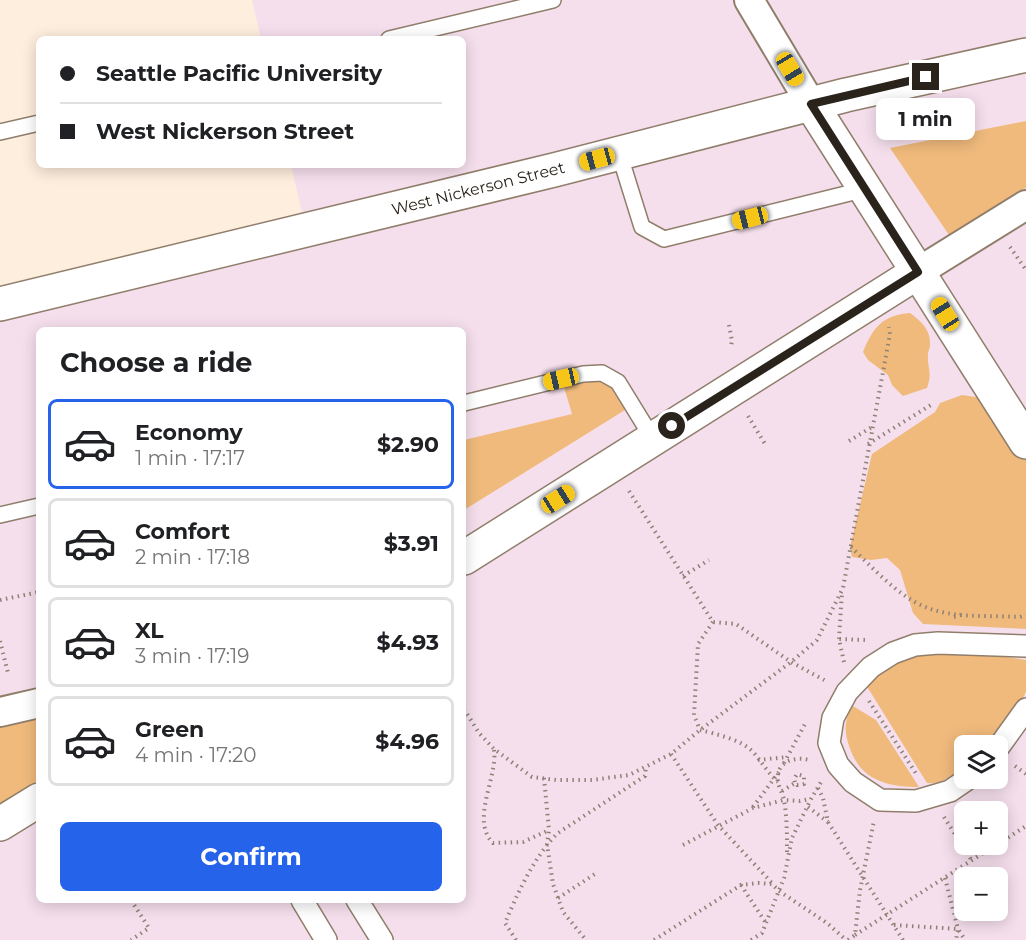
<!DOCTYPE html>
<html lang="en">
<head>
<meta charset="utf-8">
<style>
  body { margin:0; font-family:Montserrat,sans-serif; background:#f2f2f2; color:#202124; height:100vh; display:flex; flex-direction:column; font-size:22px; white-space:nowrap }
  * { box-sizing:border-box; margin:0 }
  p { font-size:20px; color:#757577 }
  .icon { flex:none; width:33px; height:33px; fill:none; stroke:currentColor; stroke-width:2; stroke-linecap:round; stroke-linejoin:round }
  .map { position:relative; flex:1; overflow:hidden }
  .panel { position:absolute; left:36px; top:327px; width:430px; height:576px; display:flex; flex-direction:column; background:#fff; border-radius:9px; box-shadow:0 3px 15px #0003 }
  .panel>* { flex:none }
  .guide { position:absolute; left:36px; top:36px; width:430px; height:132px; border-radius:9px; box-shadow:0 3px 15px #0003; display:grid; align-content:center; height:132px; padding:0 24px; background:#fff }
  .fabs { position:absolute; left:954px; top:735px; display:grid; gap:12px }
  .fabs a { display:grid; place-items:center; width:54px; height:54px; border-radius:9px; background:#fff; box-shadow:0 3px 15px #0003; font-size:30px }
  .end { position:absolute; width:27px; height:27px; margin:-14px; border:8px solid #2a231b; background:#fff; box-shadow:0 0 0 3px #fff }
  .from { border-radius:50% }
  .bubble { position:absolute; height:42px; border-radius:9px; background:#fff; box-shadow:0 3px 15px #0003; font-size:20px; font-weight:700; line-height:42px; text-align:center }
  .car { position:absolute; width:18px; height:36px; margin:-18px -9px; border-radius:8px; box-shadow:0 0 4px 2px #0007; background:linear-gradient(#f5c518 24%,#345 0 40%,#f5c518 0 76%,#345 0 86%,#f5c518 0) }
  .guide b { display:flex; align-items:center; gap:21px; height:57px; font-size:22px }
  .guide b+b { border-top:2px solid #e0e0e0 }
  .guide i { width:15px; height:15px; background:#202124 }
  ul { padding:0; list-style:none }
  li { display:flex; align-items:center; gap:18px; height:90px; margin:0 12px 9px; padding:0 12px; border:3px solid #e0e0e0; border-radius:9px }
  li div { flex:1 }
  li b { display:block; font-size:22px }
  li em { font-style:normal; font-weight:700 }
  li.current { border-color:#2563eb }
  li>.icon { width:54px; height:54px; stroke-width:1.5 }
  h2 { padding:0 24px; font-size:27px; line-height:72px }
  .primary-button { display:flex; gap:12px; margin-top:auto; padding:12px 24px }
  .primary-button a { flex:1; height:69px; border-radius:9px; background:#2563eb; color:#fff; font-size:24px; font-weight:700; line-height:69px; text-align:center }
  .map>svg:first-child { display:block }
  .education { fill:#f6dfed; fill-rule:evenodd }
  .green { fill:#f0ba7c }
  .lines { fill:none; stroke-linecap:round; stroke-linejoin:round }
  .service-casing { stroke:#907e6b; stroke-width:18 }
  .pedestrian-casing { stroke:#907e6b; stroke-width:24 }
  .minor-casing { stroke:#907e6b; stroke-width:32 }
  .tertiary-casing { stroke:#907e6b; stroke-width:36 }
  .primary-casing { stroke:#907e6b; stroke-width:36 }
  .path { stroke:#8d8276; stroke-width:4; stroke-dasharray:1.5 4.5; stroke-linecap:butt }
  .service { stroke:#fff; stroke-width:15 }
  .pedestrian { stroke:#fff; stroke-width:21 }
  .minor { stroke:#fff; stroke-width:28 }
  .tertiary { stroke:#fff; stroke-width:33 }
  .primary { stroke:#fff; stroke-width:33 }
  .route { stroke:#2a231b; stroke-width:8 }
  .labels { text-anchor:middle; stroke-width:4.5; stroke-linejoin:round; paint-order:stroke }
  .street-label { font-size:16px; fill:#2a231b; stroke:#fff }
</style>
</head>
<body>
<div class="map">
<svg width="1026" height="940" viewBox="0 0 1026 940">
  <rect width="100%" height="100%" fill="#feeedd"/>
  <path class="education" d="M252 0H1026V940H0V304L306 230 291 165H464V39H261ZM39 330H464V900H39ZM964 746H998V778H964ZM964 812H998V844H964ZM964 878H998V910H964Z"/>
  <g class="green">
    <polygon points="1026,121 1026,188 949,235 890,148"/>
    <path d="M910 313C921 321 931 330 930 345 930 348 928 351 928 354 927 368 933 372 927 388L903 396 892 385 888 375 868 360 863 352C873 327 883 315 910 313Z"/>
    <polygon points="596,378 612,388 625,410 464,510 464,440 572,414 563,384"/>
    <polygon points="962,395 983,398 1026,451 1026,629 923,624 913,613 900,570 887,558 871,560 852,557 850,547 872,454 935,412 940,403"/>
    <path d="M924 653 987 654 1026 660V692L1023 698 985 745 964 746V767C953 775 942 785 927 783L866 685 891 664Z"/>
    <path d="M853 706 876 720 919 787C886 787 860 780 849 746 844 730 844 720 853 706Z"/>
    <polygon points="39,716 39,780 0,805 0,726"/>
  </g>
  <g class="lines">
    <defs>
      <g id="service">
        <polyline points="389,39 553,0"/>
        <polyline points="0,132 39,123"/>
        <polyline points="619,153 642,227 664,239 866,189"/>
        <polyline points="464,403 583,374 602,373 618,382 653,439"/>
        <polyline points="0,515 39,506"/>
      </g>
      <g id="pedestrian">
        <polyline points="998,748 1026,709"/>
        <polyline points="969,778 950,791 916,801 880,800 853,782 838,765 829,743 833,718 847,692 871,667 893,653 915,645 938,643 1026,646"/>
        <polyline points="302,900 326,940"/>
        <polyline points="357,900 382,940"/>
      </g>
      <g id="minor">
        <polyline points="749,0 811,104"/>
        <polyline points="918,272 1026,205"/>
        <polyline points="0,712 39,703"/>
      </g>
      <g id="tertiary">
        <polyline points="811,104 1026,442"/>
        <polyline points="464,558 918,272"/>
        <polyline points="0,824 39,800"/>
      </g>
      <polyline id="primary" points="0,304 554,170 846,95 1026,55"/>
    </defs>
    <use href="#service" class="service-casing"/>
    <use href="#pedestrian" class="pedestrian-casing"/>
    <use href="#minor" class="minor-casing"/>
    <use href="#tertiary" class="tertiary-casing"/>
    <use href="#primary" class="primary-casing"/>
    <g class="path">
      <polyline points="1010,247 1026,270"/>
      <polyline points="729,325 732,341 731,346"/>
      <polyline points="748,416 765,444"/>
      <polyline points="849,441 872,427"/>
      <polyline points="868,444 934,403"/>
      <polyline points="629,491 713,622 736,624 791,662 826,681"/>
      <path d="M851 547C871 566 897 595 923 606 952 619 988 615 1020 617L1026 615"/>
      <polyline points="683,576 709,560"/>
      <polyline points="0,600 39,592"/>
      <polyline points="954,617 964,614"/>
      <path d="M713 622 698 644 694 715 700 730C716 734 742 740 753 752 762 762 768 773 778 782"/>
      <polyline points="839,639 842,592"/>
      <polyline points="0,641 8,673"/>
      <polyline points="844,662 839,639 868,640"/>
      <polyline points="869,701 917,775"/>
      <polyline points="464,709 479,733 494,749 532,777 557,780 592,780 629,775 671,754 700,730 791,662 817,640 843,588 890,334 889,327"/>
      <path d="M494 750C498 777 470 820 493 843L523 842 549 830"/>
      <polyline points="671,754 718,825 772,883"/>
      <polyline points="758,760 787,757"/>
      <polyline points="784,763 805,724"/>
      <polyline points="1015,766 1026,774"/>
      <polyline points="544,778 549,830 547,844 553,884 563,912 586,940"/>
      <polyline points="818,788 823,798 828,822 903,940"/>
      <polyline points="782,791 795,783 797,785 804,784 804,776 797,774 794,779 795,783"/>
      <polyline points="753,807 779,772"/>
      <polyline points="808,807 828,822"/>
      <polyline points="944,817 972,861"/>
      <polyline points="998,844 1026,826"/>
      <polyline points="683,845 753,808 784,800 800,801 810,799"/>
      <path d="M787 852C787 835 787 817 784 800 783 794 779 788 778 782 775 762 794 756 809 760"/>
      <polyline points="945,878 958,929 956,940"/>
      <polyline points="741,885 766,923"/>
      <polyline points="558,898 598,872"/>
      <polyline points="131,900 149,928 131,940"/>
      <polyline points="894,925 958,929 965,940"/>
      <polyline points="855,935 997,844"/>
      <path d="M516 940 505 923C517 894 535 855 558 833L645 776 646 767"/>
      <polyline points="654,940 741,885 758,883 772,884 779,891 827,923 846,940"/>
      <polyline points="751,940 762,933 784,878 792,838 811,799 821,782"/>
      <polyline points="848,940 855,935 860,890 874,821"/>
    </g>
    <use href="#service" class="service"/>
    <use href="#pedestrian" class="pedestrian"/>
    <use href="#minor" class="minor"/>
    <use href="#tertiary" class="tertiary"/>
    <use href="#primary" class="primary"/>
  </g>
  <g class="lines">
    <polyline class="route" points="672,426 918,272 811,104 926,77"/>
  </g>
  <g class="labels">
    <g class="street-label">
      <text transform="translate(478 188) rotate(-14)" y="6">West Nickerson Street</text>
    </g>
  </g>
</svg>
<div class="fabs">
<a><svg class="icon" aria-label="layers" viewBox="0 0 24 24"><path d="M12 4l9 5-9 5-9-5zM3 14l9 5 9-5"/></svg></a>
<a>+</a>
<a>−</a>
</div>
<i class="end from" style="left:672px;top:426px"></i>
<i class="end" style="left:926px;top:77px"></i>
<div class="bubble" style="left:876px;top:98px;width:99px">1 min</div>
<i class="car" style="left:790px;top:69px;rotate:149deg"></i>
<i class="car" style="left:597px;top:159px;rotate:255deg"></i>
<i class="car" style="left:750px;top:218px;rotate:256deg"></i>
<i class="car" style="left:945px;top:314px;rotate:328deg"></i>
<i class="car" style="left:561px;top:379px;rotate:257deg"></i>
<i class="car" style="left:558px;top:499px;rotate:58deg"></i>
<div class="guide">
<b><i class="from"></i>Seattle Pacific University</b>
<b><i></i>West Nickerson Street</b>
</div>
<section class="panel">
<h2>Choose a ride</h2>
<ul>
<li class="current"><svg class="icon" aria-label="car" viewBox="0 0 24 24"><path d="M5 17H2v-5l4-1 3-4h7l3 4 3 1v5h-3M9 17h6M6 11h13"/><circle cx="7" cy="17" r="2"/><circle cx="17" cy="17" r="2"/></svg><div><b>Economy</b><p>1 min · 17:17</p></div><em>$2.90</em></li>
<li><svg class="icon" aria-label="car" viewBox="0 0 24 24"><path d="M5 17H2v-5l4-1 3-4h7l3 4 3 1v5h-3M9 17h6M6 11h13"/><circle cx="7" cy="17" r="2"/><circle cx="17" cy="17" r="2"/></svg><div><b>Comfort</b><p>2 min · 17:18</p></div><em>$3.91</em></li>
<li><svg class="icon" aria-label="car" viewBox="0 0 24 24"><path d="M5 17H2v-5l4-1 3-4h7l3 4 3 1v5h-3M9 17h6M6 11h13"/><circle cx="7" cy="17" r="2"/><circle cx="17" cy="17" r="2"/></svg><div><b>XL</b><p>3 min · 17:19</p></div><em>$4.93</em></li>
<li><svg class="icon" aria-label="car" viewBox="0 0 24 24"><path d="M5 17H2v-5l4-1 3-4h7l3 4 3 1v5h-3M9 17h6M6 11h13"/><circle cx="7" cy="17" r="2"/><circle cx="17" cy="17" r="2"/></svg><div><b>Green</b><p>4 min · 17:20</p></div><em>$4.96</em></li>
</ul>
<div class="primary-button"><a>Confirm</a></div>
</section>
</div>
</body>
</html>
